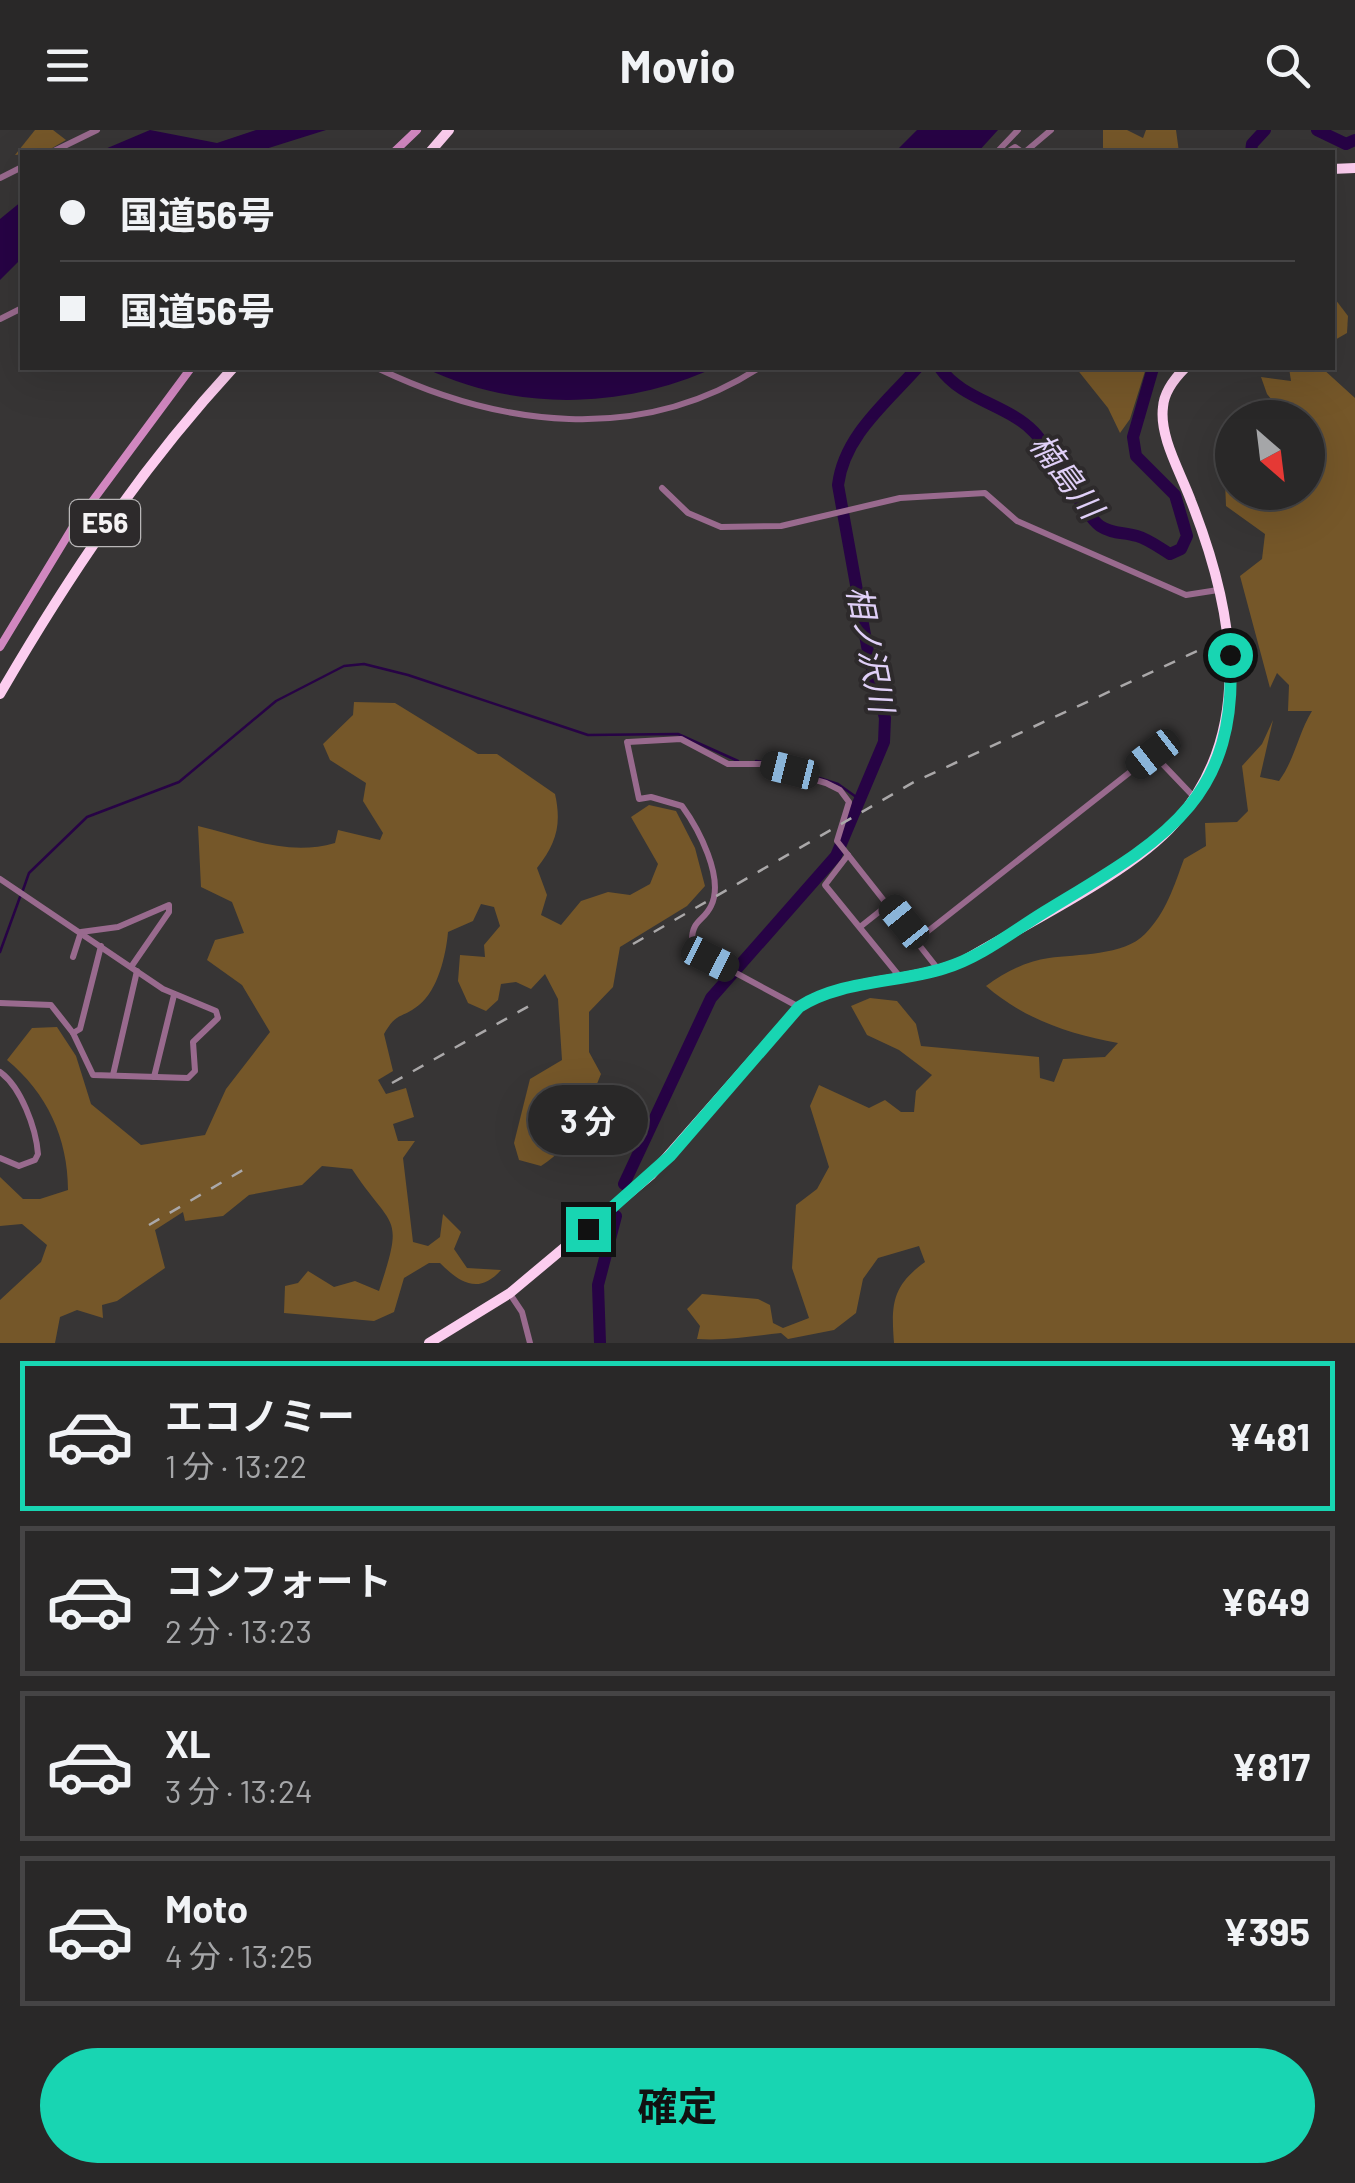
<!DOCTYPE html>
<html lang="ja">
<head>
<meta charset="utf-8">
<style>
  body { margin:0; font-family:Barlow,"Noto Sans JP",sans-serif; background:#353434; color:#f1f3f6; height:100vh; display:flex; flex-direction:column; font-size:38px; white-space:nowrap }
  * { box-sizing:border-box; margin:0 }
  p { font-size:32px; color:#a5a6a8 }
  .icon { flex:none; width:55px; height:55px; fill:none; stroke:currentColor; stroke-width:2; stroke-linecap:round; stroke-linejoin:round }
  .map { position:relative; height:1213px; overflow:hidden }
  .details { display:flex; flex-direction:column; background:#292828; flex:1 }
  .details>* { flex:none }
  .top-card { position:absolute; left:20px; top:20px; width:1315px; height:220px; border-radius:0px; box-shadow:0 10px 40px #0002,0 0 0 2px #454445; display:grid; align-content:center; height:220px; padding:0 40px; background:#292828 }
  .needle { width:65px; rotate:152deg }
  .fabs { position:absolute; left:1215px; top:270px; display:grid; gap:20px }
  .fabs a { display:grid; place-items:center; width:110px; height:110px; border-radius:50%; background:#292828; box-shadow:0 10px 40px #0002,0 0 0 2px #454445; font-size:50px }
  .end { position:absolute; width:45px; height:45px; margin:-22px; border:12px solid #18d5b2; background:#111; box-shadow:0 0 0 5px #111 }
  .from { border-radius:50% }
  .bubble { position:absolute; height:70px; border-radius:35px; background:#292828; box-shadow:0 10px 40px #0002,0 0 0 2px #454445; font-size:32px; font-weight:700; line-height:70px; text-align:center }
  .car { position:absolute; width:30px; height:60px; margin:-30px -15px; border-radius:12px; box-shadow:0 0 8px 2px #0007; background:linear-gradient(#222 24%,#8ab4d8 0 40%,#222 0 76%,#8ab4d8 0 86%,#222 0) }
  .top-card b { display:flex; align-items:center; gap:35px; height:95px; font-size:38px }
  .top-card b+b { border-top:2px solid #454445 }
  .top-card i { width:25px; height:25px; background:#f1f3f6 }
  ul { padding:18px 0 0; list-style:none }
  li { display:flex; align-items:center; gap:30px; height:150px; margin:0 20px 15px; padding:0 20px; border:5px solid #454445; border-radius:0px }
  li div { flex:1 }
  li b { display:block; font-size:38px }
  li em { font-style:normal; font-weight:700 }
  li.current { border-color:#18d5b2 }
  li>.icon { width:90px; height:90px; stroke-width:1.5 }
  .button { display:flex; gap:20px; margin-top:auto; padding:20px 40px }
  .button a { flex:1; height:115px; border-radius:60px; background:#18d5b2; color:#111; font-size:40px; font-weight:700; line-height:115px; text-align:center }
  header { display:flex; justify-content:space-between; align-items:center; height:130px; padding:0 40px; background:#292828; font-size:45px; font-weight:700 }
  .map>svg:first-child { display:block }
  .green { fill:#755729 }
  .water { fill:#270345 }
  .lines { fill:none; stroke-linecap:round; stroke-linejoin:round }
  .stream { stroke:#270345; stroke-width:2.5 }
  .river { stroke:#270345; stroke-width:12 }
  .street { stroke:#996a8e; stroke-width:6 }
  .secondary { stroke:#d187c0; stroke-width:8 }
  .highway { stroke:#fccdef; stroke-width:10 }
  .rail { stroke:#aaa8a9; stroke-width:2.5; stroke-dasharray:12 12; stroke-linecap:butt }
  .route { stroke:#18d5b2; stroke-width:12 }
  .labels { text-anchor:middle; stroke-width:8; stroke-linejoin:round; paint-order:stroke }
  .shield { fill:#2d2a2b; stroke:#b9b7b8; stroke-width:2.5 }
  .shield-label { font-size:28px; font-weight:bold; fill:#f5f3f4 }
  .water-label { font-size:32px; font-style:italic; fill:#e0d0f8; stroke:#2d2a2b }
</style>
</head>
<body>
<header><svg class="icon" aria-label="menu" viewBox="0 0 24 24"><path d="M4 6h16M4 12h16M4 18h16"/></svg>Movio<svg class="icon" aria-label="search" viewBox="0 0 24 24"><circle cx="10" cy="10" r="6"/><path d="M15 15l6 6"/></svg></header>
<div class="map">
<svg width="1355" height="1213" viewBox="0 0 1355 1213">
  <rect width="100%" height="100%" fill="#373535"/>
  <g class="green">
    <polygon points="35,0 53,0 66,10 47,21 15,25"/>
    <polygon points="1103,0 1127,0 1143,8 1146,0 1176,0 1179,22 1103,22"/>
    <polygon points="1332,165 1348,186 1347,203 1333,211"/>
    <polygon points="1076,238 1146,238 1130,289 1120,303 1108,278"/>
    <path d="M1289 238H1322L1355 268V1213H894C891 1174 892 1156 925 1132L919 1116 878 1128 863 1149 856 1183 834 1200 788 1209 781 1203C753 1206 726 1211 697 1209L700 1196 687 1179 702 1164 758 1169 770 1175 773 1193 783 1198 809 1188 792 1138 796 1075 817 1059 829 1037 810 976 819 955 869 978 885 970 901 982H914L916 961 932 945 899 920 867 905 851 876 870 868 897 871 916 894 921 916 1039 927 1040 948 1054 952 1063 929 1105 927 1118 913C1069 904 1024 889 986 856 1005 842 1026 831 1049 828 1077 824 1124 826 1145 804 1166 783 1174 756 1184 729L1206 716 1205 693 1237 692 1248 681 1242 636 1262 614 1273 590 1260 647 1279 651C1295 629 1298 604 1312 581H1288L1289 555 1277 543 1270 558 1240 446 1262 429 1265 404 1226 376 1225 351 1232 343V362H1308V288L1286 287 1267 264 1261 247 1291 251Z"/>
    <path d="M354 572 395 573 478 624H497L555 664C562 695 556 714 537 738L547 765 541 785 561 795 581 771 608 762 630 765 650 754 658 734 631 687 649 675 676 681 695 718 705 756 687 776 620 817 613 857 589 882V922L601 944C586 980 576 1014 541 1036L519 1030 514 1013 530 949 562 930 558 869 545 844 531 859 516 852 501 854 498 870 486 881 468 873 458 851 460 825 485 827 484 815 500 796 494 777 481 774 473 791 448 802C446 825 438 860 419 875 402 889 397 881 384 904L393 941 378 950 386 964 406 958 414 987 393 994 398 1011H415L403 1028 413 1112 428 1116 440 1107 443 1084 461 1102 454 1119 467 1138 501 1140C479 1165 460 1153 440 1133H429L404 1148 394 1182 374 1191 284 1183 285 1156 298 1153 308 1141 334 1157 355 1151 379 1161C405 1082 393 1101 352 1039L322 1036 302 1055 249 1065 223 1086 185 1091 183 1082 155 1100 165 1138 117 1171 102 1175 103 1188 77 1180 60 1187 55 1213H0V1170L41 1132 47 1115 22 1094 0 1096V1047L23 1069H40L68 1060C68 1008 47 963 7 930L32 898 57 897 76 926 91 974 141 1015 205 1005 226 959 270 902 242 855 207 830 215 810 244 803 232 772 201 757 198 696C245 707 287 727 335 713L338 700 380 710 383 703 363 671 366 653 330 630 323 614 353 585Z"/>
  </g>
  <g class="water">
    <polygon points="150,0 217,13 256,0 326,0 256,22 98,22"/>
    <polygon points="917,0 998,0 978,22 895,22"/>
    <polygon points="22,71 22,128 0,150 0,89"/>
    <path d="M425 238H714C623 279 516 282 425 238Z"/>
  </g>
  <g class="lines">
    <g class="stream">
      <polyline points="756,631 783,634 805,644"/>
      <polyline points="813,646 838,654 859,669"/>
      <polyline points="23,760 29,743 87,687 179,652 276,571 344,536 364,534 408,545 588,605 678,604 738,631"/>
      <polyline points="0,822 20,767"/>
    </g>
    <g class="river">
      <polyline points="1317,0 1346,14 1355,10"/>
      <polyline points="1251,22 1252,14 1265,0"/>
      <path d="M940 238C962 270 1007 274 1034 302 1054 323 1084 385 1100 396 1112 404 1123 402 1137 406 1148 409 1160 418 1170 424L1181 419 1187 406 1175 365 1136 326 1133 307 1153 238"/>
      <path d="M624 1054 711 868 836 726 884 612 885 588 869 527 838 355C844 306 886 273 917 238"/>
      <polyline points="600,1213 598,1155 616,1086"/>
    </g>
    <g class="street">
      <polyline points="52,22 97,0"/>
      <polyline points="997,22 1018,0"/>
      <polyline points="1007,22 1015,17 1022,22"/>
      <polyline points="1025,22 1051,0"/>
      <polyline points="0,48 22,37"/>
      <polyline points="0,189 22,178"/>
      <path d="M377 238C500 297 639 315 759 238"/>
      <polyline points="662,358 688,383 721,397 781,396 900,368 985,363 1017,391 1186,465 1218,460"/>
      <path d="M627 612 639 669 651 667 682 676C698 698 725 748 711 776 704 791 692 790 692 810L710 829 799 877"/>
      <polyline points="628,612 681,609 728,634 761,634 826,653 840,660 849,672 837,711 938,839"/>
      <polyline points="848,725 825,755 900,847"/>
      <polyline points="0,749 163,859 216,881 218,888 193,912 195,941 188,948 93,945 73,903"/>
      <polyline points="860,797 889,774"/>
      <polyline points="918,809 1153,624 1195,668"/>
      <polyline points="73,827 81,802 118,797 169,775 169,782 131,837"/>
      <polyline points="0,873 51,875 73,903 80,899 101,816"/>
      <path d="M0 942C21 957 36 998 38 1024L35 1030 19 1036 0 1028"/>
      <polyline points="113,945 137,841"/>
      <polyline points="154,947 174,865"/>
      <polyline points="510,1164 522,1182 530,1213"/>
    </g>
    <g class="secondary">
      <polyline points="394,22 417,0"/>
      <polyline points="0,517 71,400 191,238"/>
    </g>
    <g class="highway">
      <polyline points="430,22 449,0"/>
      <polyline points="1332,39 1355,38"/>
      <path d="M0 564C68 447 141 338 233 238"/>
      <path d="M429 1213 510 1163 651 1045 799 877C847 846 913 854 965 830 1023 795 1133 742 1175 693 1257 600 1233 478 1191 371 1181 343 1159 307 1163 277 1164 262 1175 248 1185 238"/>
    </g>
    <g class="rail">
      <polyline points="633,814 914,652 1247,498"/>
      <polyline points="392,953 529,876"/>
      <polyline points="149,1095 248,1037"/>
    </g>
  </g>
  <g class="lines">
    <path class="route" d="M588 1099 670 1026 799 877C840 850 899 853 945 838 982 827 1017 798 1051 778 1161 711 1239 671 1230 525"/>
  </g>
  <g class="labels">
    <rect class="shield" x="70" y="370" width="70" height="46" rx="8"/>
    <g class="shield-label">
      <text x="105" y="403">E56</text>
    </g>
    <g class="water-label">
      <text transform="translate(1066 346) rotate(53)" y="11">楠島川</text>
      <text transform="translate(870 519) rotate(79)" y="11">相ノ沢川</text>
    </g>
  </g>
</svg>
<div class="fabs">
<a><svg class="needle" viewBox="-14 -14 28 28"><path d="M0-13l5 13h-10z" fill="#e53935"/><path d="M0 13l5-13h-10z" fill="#a5a6a8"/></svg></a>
</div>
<i class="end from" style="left:1230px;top:525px"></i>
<i class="end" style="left:588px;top:1099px"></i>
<div class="bubble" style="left:528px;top:955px;width:120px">3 分</div>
<i class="car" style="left:1153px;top:624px;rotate:232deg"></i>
<i class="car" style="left:790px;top:640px;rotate:284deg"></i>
<i class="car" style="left:904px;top:792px;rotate:321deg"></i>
<i class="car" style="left:710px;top:829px;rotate:117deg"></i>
<div class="top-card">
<b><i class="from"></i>国道56号</b>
<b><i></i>国道56号</b>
</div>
</div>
<section class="details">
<ul>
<li class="current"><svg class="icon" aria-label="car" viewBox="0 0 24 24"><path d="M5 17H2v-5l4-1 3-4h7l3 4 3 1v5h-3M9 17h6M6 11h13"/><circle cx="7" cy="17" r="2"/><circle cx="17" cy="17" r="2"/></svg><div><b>エコノミー</b><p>1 分 · 13:22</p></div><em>¥481</em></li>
<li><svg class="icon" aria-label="car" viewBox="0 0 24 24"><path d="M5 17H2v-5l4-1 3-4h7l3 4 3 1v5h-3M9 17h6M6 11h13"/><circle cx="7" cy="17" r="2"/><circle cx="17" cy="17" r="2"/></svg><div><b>コンフォート</b><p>2 分 · 13:23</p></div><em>¥649</em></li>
<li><svg class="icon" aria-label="car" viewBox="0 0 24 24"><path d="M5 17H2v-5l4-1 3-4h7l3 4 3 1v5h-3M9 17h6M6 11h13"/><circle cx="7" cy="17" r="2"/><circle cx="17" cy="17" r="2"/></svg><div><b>XL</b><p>3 分 · 13:24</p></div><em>¥817</em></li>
<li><svg class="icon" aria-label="car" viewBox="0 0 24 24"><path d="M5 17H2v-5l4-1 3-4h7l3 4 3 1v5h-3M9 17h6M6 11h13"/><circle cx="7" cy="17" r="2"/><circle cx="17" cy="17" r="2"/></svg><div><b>Moto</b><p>4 分 · 13:25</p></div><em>¥395</em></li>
</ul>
<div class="button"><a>確定</a></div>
</section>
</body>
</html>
